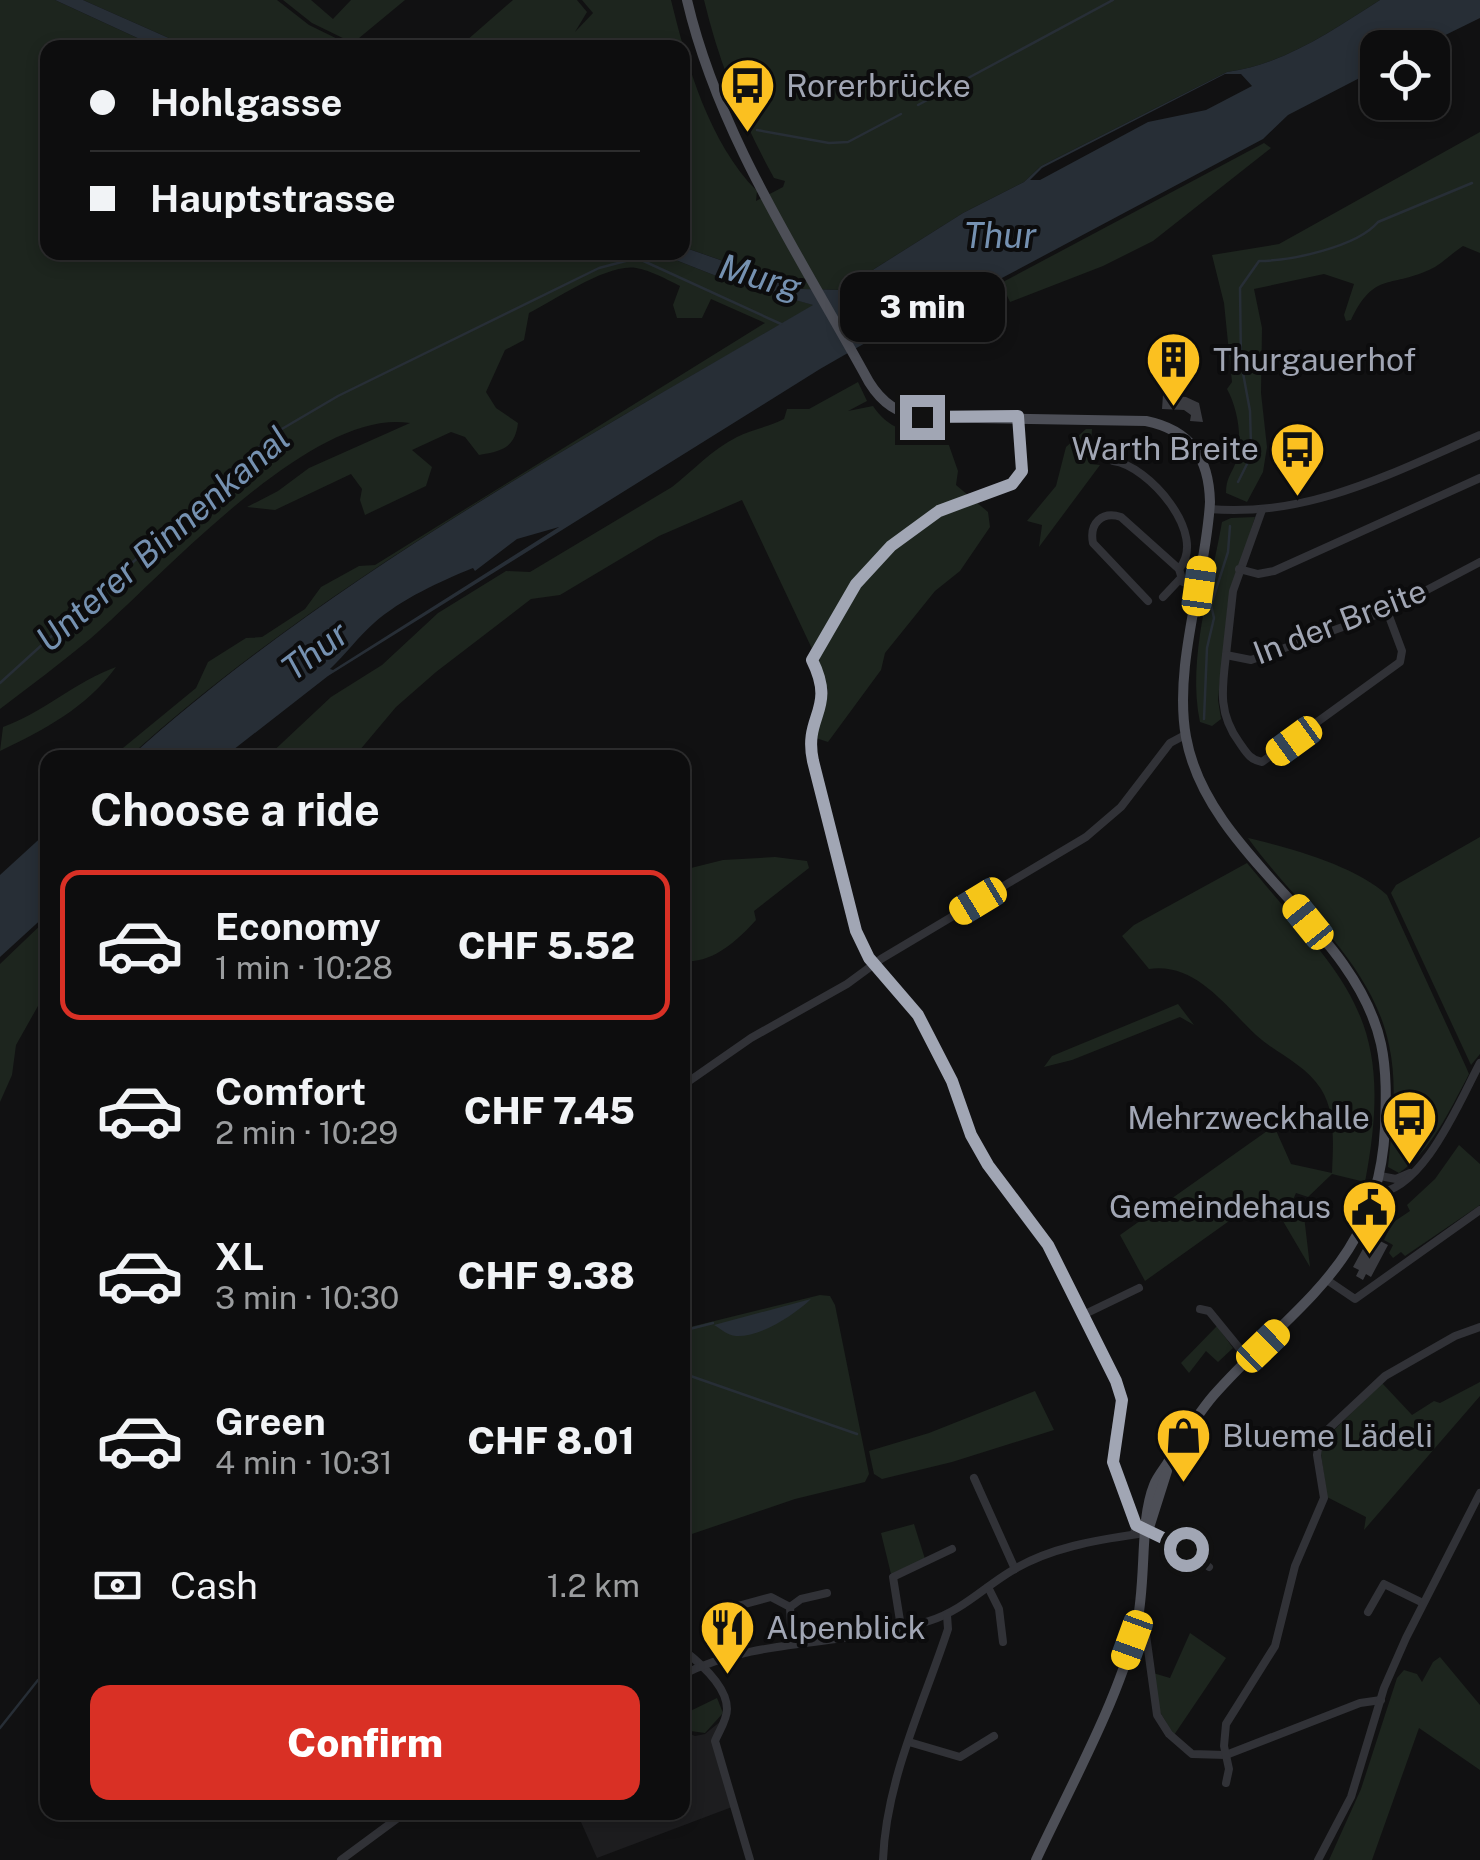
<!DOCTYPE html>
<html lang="en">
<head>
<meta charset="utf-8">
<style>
  body { margin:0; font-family:"Public Sans",sans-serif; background:#161617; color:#f1f3f6; height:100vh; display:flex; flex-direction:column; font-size:38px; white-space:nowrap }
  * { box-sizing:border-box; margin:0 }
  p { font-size:32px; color:#9a9c9e }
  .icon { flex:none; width:55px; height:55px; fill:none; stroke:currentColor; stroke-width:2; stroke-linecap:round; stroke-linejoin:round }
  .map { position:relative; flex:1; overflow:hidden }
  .details { position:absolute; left:40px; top:750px; width:650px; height:1070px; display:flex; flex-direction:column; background:#0d0d0e; border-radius:20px; box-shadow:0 5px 15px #0003,0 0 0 2px #2d2d2e }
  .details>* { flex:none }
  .guide { position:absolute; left:40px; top:40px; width:650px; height:220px; border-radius:20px; box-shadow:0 5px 15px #0003,0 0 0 2px #2d2d2e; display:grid; align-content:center; height:220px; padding:0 50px; background:#0d0d0e }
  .buttons { position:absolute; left:1360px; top:30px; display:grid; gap:20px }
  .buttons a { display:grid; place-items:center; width:90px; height:90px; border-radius:20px; background:#0d0d0e; box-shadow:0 5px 15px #0003,0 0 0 2px #2d2d2e; font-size:50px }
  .end { position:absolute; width:45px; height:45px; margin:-22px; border:12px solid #a1a6b4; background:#111; box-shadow:0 0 0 5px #111 }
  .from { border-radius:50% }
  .bubble { position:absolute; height:70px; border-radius:20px; background:#0d0d0e; box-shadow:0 5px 15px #0003,0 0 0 2px #2d2d2e; font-size:32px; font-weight:800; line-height:70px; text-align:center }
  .car { position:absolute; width:30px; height:60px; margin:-30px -15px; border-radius:12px; box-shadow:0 0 8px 2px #0007; background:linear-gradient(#f5c518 24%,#345 0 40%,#f5c518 0 76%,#345 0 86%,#f5c518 0) }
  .guide b { display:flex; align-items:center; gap:35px; height:95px; font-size:38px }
  .guide b+b { border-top:2px solid #2d2d2e }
  .guide i { width:25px; height:25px; background:#f1f3f6 }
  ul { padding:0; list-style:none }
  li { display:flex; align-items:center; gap:30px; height:150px; margin:0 20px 15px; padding:0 30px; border:5px solid transparent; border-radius:20px }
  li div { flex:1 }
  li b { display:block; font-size:38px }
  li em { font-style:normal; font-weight:800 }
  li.current { border-color:#d93025 }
  li>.icon { width:90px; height:90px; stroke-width:1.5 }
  h2 { padding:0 50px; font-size:45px; line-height:120px }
  .pay { display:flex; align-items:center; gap:25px; height:110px; padding:0 50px; font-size:38px }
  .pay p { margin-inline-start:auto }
  .primary-button { display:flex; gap:20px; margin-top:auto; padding:20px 50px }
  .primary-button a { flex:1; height:115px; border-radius:20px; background:#d93025; color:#fff; font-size:40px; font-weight:800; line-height:115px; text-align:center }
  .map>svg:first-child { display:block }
  .built { fill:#1d1d1f }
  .green { fill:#1d251e }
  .water { fill:#272e36; fill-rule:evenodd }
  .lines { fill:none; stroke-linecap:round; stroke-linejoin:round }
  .stream { stroke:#272e36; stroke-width:2.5 }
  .building { fill:#3a3b40 }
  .minor { stroke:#313237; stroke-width:8 }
  .major { stroke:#4d4f57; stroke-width:10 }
  .route { stroke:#a1a6b4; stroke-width:12 }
  .labels { text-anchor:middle; stroke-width:8; stroke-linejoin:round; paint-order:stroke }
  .poi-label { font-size:32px; fill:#a1a6b4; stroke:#0c0c0d; text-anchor:start }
  .street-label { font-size:32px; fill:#a1a6b4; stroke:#0c0c0d }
  .water-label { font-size:35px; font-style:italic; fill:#7591b1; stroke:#0c0c0d }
</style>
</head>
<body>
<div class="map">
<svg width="1480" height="1860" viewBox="0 0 1480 1860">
  <rect width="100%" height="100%" fill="#111112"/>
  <polygon class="built" points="721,1721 713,1739 732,1807 597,1858 577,1813 682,1812 683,1731 695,1736 705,1734"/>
  <g class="green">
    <path d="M0 0H55L157 47 48 48V252L658 253 734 283 814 305C585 438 326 579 129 757H112L196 688 208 662 246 638 262 637 305 609 321 587 359 566 375 565 765 323 711 299 702 318H677L673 305 680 286C666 279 652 271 636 268 608 263 555 300 529 313L524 340 505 350 486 392 496 408 518 423C515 448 502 451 479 455L465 437 451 432 412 450 432 467 426 486 365 515 360 500 362 489 351 474 275 510 247 507 278 491 309 468 410 423C311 407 162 577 90 639 61 663 30 686 0 709Z"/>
    <polygon points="83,0 277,0 309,25 354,47 189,47"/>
    <polygon points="283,0 311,0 333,19 351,0 405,0 353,43 312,23"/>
    <path d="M513 0H577L587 12 575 32 593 13 582 0H671C687 65 709 143 757 191L756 201 783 187 785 181 774 178C743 122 719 63 704 0H1380C1331 31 1285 64 1227 72L1041 166 1024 182 963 213 841 290 804 289 683 247 682 48H458Z"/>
    <path d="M1480 132V253L1463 246C1452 253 1441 265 1429 270 1389 288 1374 272 1351 320L1346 321 1344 315 1354 284 1324 274 1254 289 1262 328 1261 393 1267 447 1263 472 1247 502 1226 493C1226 478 1231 475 1236 462 1243 440 1238 409 1227 389L1232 382 1224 303 1212 255 1279 244Z"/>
    <polygon points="1264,143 1271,148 1153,241 1103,266 1010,302 1001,283"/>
    <path d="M858 382 867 401 848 411 873 406C889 431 917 437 945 434L958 471 956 485 988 512 990 527 960 571 935 591 885 653 881 670 828 742 813 737 826 691 818 666 821 652 864 577 918 523 871 562 814 653 742 500 659 536 560 595 531 599 436 672 396 707 354 757 266 758 331 697 382 665 438 613 506 571 530 572 672 487C694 470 711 450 737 437 752 429 769 427 784 419L787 409H809Z"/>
    <polygon points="1086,429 1092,429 1090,464 1100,465 1039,547 1042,525 1027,521 1056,486 1066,447"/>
    <path d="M1255 517 1228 604 1218 700 1221 719 1212 726 1200 722C1187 658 1211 586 1222 522L1231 518Z"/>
    <path d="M116 667C86 708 44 730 0 751L3 727C44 712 75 682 116 667Z"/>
    <polygon points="1480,837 1480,1054 1471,1065 1391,893 1396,885"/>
    <path d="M1248 838C1290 848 1356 866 1387 895L1466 1067 1469 1074C1449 1112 1431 1151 1399 1173L1388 1167C1392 1127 1398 1086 1389 1045 1372 962 1295 904 1248 838Z"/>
    <path d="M775 857 807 861 809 868 754 911 756 920C737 941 712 964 683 961V870L723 860Z"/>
    <path d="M1247 863C1346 983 1397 1015 1365 1182L1332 1174 1308 1197 1296 1193 1289 1209 1304 1216 1310 1267 1267 1194 1145 1281 1120 1235 1274 1126 1291 1164 1332 1173C1333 1147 1336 1112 1321 1089 1305 1064 1277 1054 1256 1035 1226 1007 1196 962 1149 969L1122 936 1134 925Z"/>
    <polygon points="47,919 47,990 16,1045 12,1075 0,1102 0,964"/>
    <polygon points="1178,1004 1194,1025 1180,1017 1072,1060 1044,1067 1052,1056"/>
    <polygon points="1459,1145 1480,1164 1480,1205 1405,1256 1401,1252 1393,1258 1389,1253 1393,1245 1384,1240 1392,1223 1410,1211 1407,1205 1435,1179"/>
    <polygon points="820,1295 830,1296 835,1305 869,1474 865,1482 795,1499 683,1537 682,1329"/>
    <polygon points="1217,1326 1233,1348 1218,1362 1206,1351 1189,1373 1181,1363"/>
    <polygon points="1480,1382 1480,1396 1364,1530 1366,1517 1327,1497 1321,1454 1324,1440 1382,1383 1412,1415 1434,1401 1440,1403"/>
    <polygon points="1035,1391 1054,1430 952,1462 882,1479 874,1474 869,1451 929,1433"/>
    <polygon points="914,1524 925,1559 891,1574 881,1533"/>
    <polygon points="1190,1633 1226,1658 1174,1735 1160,1712 1153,1673 1170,1678"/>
    <polygon points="1440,1657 1480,1705 1480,1770 1419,1728 1372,1860 1329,1860 1361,1789 1397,1678 1404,1670 1417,1674 1422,1682 1433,1662"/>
    <polygon points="717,1698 723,1713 705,1733 683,1730 682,1715"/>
  </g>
  <g class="water">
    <polygon points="55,0 83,0 189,47 157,47"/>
    <path d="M1380 0H1480V18L1421 47 1378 48 1377 69 1288 115 1263 139 1000 279 933 304 820 369 328 676 224 757 129 758C325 580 584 439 813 305L734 283 658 253 682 252 683 247 803 289 841 290 963 213 1024 182 1041 166 1227 72C1285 64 1331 31 1380 0ZM1225 74H1241L1252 86 1206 110 1148 122 1040 180H1030L1042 168ZM559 527 333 670 330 669C345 655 359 636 374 623 401 599 441 581 473 568L475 571 517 539Z"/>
    <polygon points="47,832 47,914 0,957 0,875"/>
    <path d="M811 1299C794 1315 761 1337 736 1336 727 1335 721 1329 714 1325Z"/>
  </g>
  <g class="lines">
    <g class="stream">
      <polyline points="918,105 1113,0"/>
      <polyline points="757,130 829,143 848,142 901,114"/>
      <path d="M1238 482 1249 460 1251 446 1250 411 1241 362 1240 288 1259 261C1290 261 1357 247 1378 222L1472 183"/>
      <polyline points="0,683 275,433 338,396 599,268 637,258 781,324"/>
      <polyline points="1204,719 1207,648 1214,618 1211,605 1228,552 1230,526"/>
      <polyline points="682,1331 713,1323"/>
      <polyline points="682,1373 857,1434"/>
      <polyline points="0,1728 38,1680"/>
    </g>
  </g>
  <g class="building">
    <polygon points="1163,395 1186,397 1199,403 1203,422 1190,421 1191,415 1184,410 1162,409"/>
    <polygon points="1370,1236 1388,1245 1371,1277 1366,1274 1363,1280 1356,1276 1359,1270 1353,1267"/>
  </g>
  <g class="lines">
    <g class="minor">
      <path d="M1019 416 1022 471 1016 481 939 511 891 546 856 584 812 661 824 691 812 732V753L856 931 869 958 917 1015 952 1081 971 1135 988 1165 1048 1245 1117 1381C1126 1411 1108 1438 1114 1467 1119 1490 1140 1511 1134 1534"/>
      <path d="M1113 461C1148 465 1209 535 1179 569"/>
      <path d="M1209 509C1308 518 1392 473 1480 435"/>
      <polyline points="1262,510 1233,591 1226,655 1251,660 1387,611 1480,562"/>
      <polyline points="1239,569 1258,574 1274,571 1480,478"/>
      <polyline points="1163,597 1180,579"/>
      <path d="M1148 601 1093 543C1089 523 1102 511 1121 517L1179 569 1183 582 1199 585"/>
      <path d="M1226 655C1222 689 1218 713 1239 742 1246 752 1250 760 1262 762L1400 662 1402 651 1387 611"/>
      <polyline points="682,1086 751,1038 847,984 881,959 1086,837 1121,807 1170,743 1185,735"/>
      <polyline points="1380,1176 1396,1179 1410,1173"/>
      <path d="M1375 1193C1423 1192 1460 1100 1480 1063"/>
      <polyline points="1327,1280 1355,1299 1480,1210"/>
      <polyline points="1200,1309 1209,1311 1249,1360"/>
      <polyline points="1085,1314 1139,1288"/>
      <polyline points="974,1478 1015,1569"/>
      <polyline points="1144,1530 1187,1549 1209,1567"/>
      <polyline points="1187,1549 1197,1534"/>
      <polyline points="988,1587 999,1609 1003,1642"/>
      <polyline points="734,1607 771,1597 790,1607"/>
      <polyline points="1368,1612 1384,1584 1423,1603"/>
      <polyline points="901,1627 893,1577 952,1549"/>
      <polyline points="1136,1627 1146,1635 1157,1715 1169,1734 1192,1754 1226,1755 1360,1703 1381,1700"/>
      <polyline points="792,1644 790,1607 801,1599 827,1593"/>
      <path d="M682 1649C699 1662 727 1686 727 1709 727 1720 719 1731 715 1741L750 1860"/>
      <path d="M682 1675C759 1636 848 1647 929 1621 962 1611 984 1587 1013 1570 1049 1548 1096 1540 1138 1534"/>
      <polyline points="909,1742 960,1757 994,1736"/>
      <polyline points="1226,1783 1229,1769 1224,1746 1226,1724 1275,1646 1295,1566 1324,1498 1317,1455 1320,1437 1385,1376 1455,1336 1480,1327"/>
      <polyline points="341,1860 406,1812"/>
      <path d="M883 1860C886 1780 923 1705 948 1629L947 1615"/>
      <polyline points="1318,1860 1351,1797 1384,1688 1406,1638 1480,1493"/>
    </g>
    <g class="major">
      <path d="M687 0C719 137 802 259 869 382 882 403 898 414 922 417L1146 421C1190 430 1209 457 1210 502 1206 577 1173 664 1186 737 1207 856 1355 926 1381 1044 1387 1072 1386 1100 1385 1128 1378 1265 1294 1304 1213 1396 1196 1416 1184 1437 1170 1459 1165 1468 1158 1475 1154 1485 1139 1522 1147 1583 1136 1628 1117 1703 1069 1789 1036 1860"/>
      <polyline points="1148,1531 1167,1471"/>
    </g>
  </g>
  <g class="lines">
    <path class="route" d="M922 417 1018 416 1022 471 1012 484 939 511 891 546 856 584 812 660C837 710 803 715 813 761L856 931 869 958 918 1015 952 1081 971 1135 988 1165 1048 1245 1116 1381 1122 1400 1113 1462 1136 1525 1186 1549"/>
  </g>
  <defs>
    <symbol id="bus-pin" viewBox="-11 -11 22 30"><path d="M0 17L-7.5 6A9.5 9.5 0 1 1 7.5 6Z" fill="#fbc020" stroke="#0c0c0d"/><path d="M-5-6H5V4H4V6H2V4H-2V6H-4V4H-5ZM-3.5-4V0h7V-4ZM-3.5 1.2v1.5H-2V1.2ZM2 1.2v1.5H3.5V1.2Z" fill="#111"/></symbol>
    <symbol id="building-pin" viewBox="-11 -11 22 30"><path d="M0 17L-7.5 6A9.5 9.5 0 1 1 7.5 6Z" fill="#fbc020" stroke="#0c0c0d"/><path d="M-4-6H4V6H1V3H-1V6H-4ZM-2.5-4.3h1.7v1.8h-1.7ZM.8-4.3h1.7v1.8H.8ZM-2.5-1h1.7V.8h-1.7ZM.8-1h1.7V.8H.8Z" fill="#111"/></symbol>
    <symbol id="civic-pin" viewBox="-11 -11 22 30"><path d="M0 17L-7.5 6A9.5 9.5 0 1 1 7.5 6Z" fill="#fbc020" stroke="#0c0c0d"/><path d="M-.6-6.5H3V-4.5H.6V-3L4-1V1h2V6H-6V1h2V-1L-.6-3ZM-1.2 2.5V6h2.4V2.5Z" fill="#111"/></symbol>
    <symbol id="shop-pin" viewBox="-11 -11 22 30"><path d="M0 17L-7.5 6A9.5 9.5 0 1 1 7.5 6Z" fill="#fbc020" stroke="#0c0c0d"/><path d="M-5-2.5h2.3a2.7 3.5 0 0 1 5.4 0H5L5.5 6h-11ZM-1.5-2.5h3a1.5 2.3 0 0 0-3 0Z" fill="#111"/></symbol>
    <symbol id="restaurant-pin" viewBox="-11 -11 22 30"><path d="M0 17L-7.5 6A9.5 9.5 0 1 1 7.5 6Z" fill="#fbc020" stroke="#0c0c0d"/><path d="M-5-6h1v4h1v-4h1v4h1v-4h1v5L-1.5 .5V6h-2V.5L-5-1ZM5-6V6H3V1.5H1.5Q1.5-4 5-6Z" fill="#111"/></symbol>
  </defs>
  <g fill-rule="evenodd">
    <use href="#bus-pin" x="716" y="54" width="63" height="86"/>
    <use href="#building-pin" x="1142" y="328" width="63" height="86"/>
    <use href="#bus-pin" x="1266" y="418" width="63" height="86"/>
    <use href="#bus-pin" x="1378" y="1086" width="63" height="86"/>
    <use href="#civic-pin" x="1338" y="1176" width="63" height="86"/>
    <use href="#shop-pin" x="1152" y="1404" width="63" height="86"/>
    <use href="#restaurant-pin" x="696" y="1596" width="63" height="86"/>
  </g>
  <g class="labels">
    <g class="poi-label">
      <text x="786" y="97">Rorerbrücke</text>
      <text x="1213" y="371">Thurgauerhof</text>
      <text x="1259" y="460" text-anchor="end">Warth Breite</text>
      <text x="1370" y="1129" text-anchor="end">Mehrzweckhalle</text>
      <text x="1331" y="1218" text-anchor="end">Gemeindehaus</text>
      <text x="1222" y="1447">Blueme Lädeli</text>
      <text x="766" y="1639">Alpenblick</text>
    </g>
    <g class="street-label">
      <text transform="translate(1340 622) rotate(-21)" y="11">In der Breite</text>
    </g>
    <g class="water-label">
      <text x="1000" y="248">Thur</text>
      <text transform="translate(760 277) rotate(16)" y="12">Murg</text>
      <text transform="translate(163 539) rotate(-41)" y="12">Unterer Binnenkanal</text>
      <text transform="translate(315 651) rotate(-37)" y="12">Thur</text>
    </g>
  </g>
</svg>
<div class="buttons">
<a><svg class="icon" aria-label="locate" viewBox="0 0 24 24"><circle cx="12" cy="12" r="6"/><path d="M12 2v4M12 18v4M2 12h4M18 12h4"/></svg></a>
</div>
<i class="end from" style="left:1186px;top:1549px"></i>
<i class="end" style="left:922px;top:417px"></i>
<div class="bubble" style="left:840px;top:272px;width:165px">3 min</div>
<i class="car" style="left:1199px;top:586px;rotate:8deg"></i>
<i class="car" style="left:1294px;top:741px;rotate:234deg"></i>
<i class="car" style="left:978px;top:901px;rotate:239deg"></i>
<i class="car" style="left:1308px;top:922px;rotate:321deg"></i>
<i class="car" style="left:1263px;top:1346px;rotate:46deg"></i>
<i class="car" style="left:1132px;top:1640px;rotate:200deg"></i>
<div class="guide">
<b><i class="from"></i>Hohlgasse</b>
<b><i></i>Hauptstrasse</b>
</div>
<section class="details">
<h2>Choose a ride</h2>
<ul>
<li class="current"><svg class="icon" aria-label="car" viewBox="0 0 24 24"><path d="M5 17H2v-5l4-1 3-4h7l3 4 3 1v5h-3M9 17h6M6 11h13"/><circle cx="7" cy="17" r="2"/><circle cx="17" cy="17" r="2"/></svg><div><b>Economy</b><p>1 min · 10:28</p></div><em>CHF 5.52</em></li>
<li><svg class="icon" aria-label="car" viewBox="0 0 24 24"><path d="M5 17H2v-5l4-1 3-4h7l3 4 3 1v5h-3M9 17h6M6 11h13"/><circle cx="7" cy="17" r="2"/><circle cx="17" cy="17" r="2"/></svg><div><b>Comfort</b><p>2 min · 10:29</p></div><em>CHF 7.45</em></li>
<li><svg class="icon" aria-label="car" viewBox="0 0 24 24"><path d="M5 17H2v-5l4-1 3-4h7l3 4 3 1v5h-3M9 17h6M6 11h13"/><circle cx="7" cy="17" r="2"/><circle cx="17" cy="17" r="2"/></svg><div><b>XL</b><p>3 min · 10:30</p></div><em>CHF 9.38</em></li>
<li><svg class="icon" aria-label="car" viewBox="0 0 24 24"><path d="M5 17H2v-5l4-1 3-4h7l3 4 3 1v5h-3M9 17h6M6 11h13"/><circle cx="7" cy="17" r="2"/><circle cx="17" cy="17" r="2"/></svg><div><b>Green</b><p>4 min · 10:31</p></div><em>CHF 8.01</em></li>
</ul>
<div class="pay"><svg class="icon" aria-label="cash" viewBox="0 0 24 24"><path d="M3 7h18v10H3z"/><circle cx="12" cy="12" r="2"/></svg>Cash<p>1.2 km</p></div>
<div class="primary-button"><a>Confirm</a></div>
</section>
</div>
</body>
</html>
